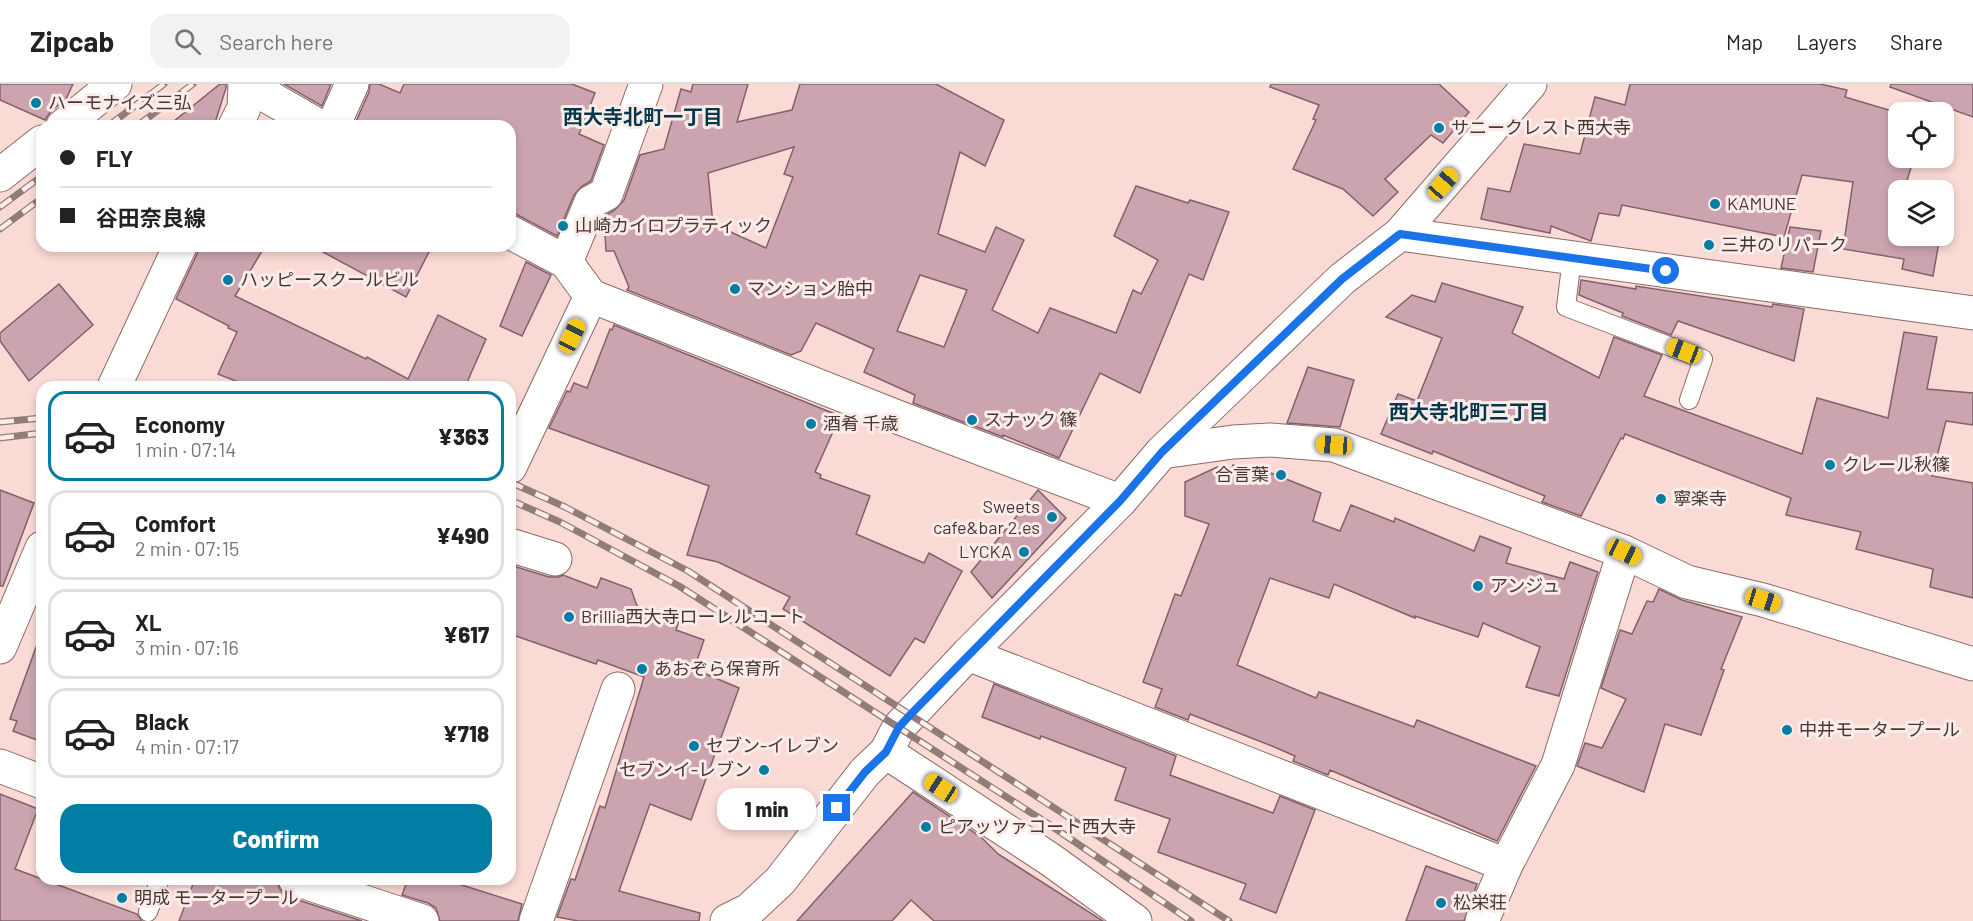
<!DOCTYPE html>
<html lang="en">
<head>
<meta charset="utf-8">
<style>
  body { margin:0; font-family:Barlow,"Noto Sans JP",sans-serif; background:#f2f2f2; color:#222; height:100vh; display:flex; flex-direction:column; font-size:22px; white-space:nowrap }
  * { box-sizing:border-box; margin:0 }
  p { font-size:20px; color:#767676 }
  .icon { flex:none; width:33px; height:33px; fill:none; stroke:currentColor; stroke-width:2; stroke-linecap:round; stroke-linejoin:round }
  .map { position:relative; flex:1; overflow:hidden }
  .panel { position:absolute; left:36px; top:297px; width:480px; height:504px; display:flex; flex-direction:column; background:#fff; border-radius:18px; box-shadow:0 3px 9px #0003 }
  .panel>* { flex:none }
  .guide { position:absolute; left:36px; top:36px; width:480px; height:132px; border-radius:18px; box-shadow:0 3px 9px #0003; display:grid; align-content:center; height:132px; padding:0 24px; background:#fff }
  .buttons { position:absolute; left:1888px; top:18px; display:grid; gap:12px }
  .buttons a { display:grid; place-items:center; width:66px; height:66px; border-radius:12px; background:#fff; box-shadow:0 3px 9px #0003; font-size:30px }
  .end { position:absolute; width:27px; height:27px; margin:-14px; border:8px solid #1a73e8; background:#fff; box-shadow:0 0 0 3px #fff }
  .from { border-radius:50% }
  .bubble { position:absolute; height:42px; border-radius:18px; background:#fff; box-shadow:0 3px 9px #0003; font-size:20px; font-weight:800; line-height:42px; text-align:center }
  .car { position:absolute; width:18px; height:36px; margin:-18px -9px; border-radius:8px; box-shadow:0 0 4px 2px #0007; background:linear-gradient(#f5c518 24%,#345 0 40%,#f5c518 0 76%,#345 0 86%,#f5c518 0) }
  .guide b { display:flex; align-items:center; gap:21px; height:57px; font-size:22px }
  .guide b+b { border-top:2px solid #e0e0e0 }
  .guide i { width:15px; height:15px; background:#222 }
  ul { padding:10px 0 0; list-style:none }
  li { display:flex; align-items:center; gap:18px; height:90px; margin:0 12px 9px; padding:0 12px; border:3px solid #e0e0e0; border-radius:18px }
  li div { flex:1 }
  li b { display:block; font-size:22px }
  li em { font-style:normal; font-weight:800 }
  li.on { border-color:#027da4 }
  li>.icon { width:54px; height:54px; stroke-width:1.5 }
  .button { display:flex; gap:12px; margin-top:auto; padding:12px 24px }
  .button a { flex:1; height:69px; border-radius:18px; background:#027da4; color:#fff; font-size:24px; font-weight:800; line-height:69px; text-align:center }
  header { display:flex; align-items:center; gap:36px; box-sizing:border-box; height:84px; padding:0 30px; background:#fff; border-bottom:2px solid #e0e0e0 }
  header strong { font-size:28px }
  nav { display:flex; gap:33px; margin-inline-start:auto; font-size:21px }
  .search { width:420px; height:54px; background:#f2f2f2; display:flex; align-items:center; gap:15px; box-sizing:border-box; padding:0 21px; border-radius:18px; color:#767676; font-size:22px }
  .map>svg:first-child { display:block }
  .building { fill:#cba4b0; stroke:#81616b; stroke-width:1.5; fill-rule:evenodd }
  .lines { fill:none; stroke-linecap:round; stroke-linejoin:round }
  .service-casing { stroke:#8d6b65; stroke-width:20 }
  .minor-casing { stroke:#8d6b65; stroke-width:35 }
  .secondary-casing { stroke:#8d6b65; stroke-width:35 }
  .service { stroke:#fff; stroke-width:18 }
  .minor { stroke:#fff; stroke-width:33 }
  .secondary { stroke:#fff; stroke-width:33 }
  .rail-casing { stroke:#927c78; stroke-width:7 }
  .rail { stroke:#fcece9; stroke-width:4.5; stroke-dasharray:14; stroke-linecap:butt }
  .route { stroke:#1a73e8; stroke-width:8 }
  .poi-dot { fill:#027da4; stroke:#fcece9; stroke-width:2 }
  .labels { text-anchor:middle; stroke-width:6; stroke-linejoin:round; paint-order:stroke }
  .poi-label { font-size:18px; fill:#473835; stroke:#fcece9; text-anchor:start }
  .neighbourhood-label { font-size:20px; font-weight:bold; fill:#04374a; stroke:#fcece9 }
</style>
</head>
<body>
<header>
<strong>Zipcab</strong>
<div class="search"><svg class="icon" aria-label="search" viewBox="0 0 24 24"><circle cx="10" cy="10" r="6"/><path d="M15 15l6 6"/></svg>Search here</div>
<nav><a>Map</a><a>Layers</a><a>Share</a></nav>
</header>
<div class="map">
<svg width="1973" height="837" viewBox="0 0 1973 837">
  <rect width="100%" height="100%" fill="#fadad5"/>
  <g class="building">
    <polygon points="0,0 73,0 66,15 51,27 45,36 0,16"/>
    <polygon points="220,0 226,0 226,4 214,42 168,42"/>
    <polygon points="284,0 331,0 322,22"/>
    <polygon points="370,0 379,0 400,9 404,0 572,0 595,9 579,50 604,61 591,97 582,102 574,111 557,152 510,127 510,42 354,42 369,8"/>
    <path d="M693 0H748L737 38 792 26 800 0H936L1004 36 985 82 960 68 938 150 985 168 996 143 1024 156 992 226 1038 249 1050 224 1116 249 1133 206 1141 210 1158 176 1114 152 1136 102 1188 119 1190 116 1229 128 1203 196 1189 190 1140 309 1100 289 1059 374 1003 351V353L913 319 915 311 864 288 874 265 816 239 801 267 791 271 627 206 629 203 614 167H606L604 135 606 131 615 126 624 116 640 71 664 65 681 5 691 8ZM794 63 784 90 793 93 766 164 713 140 708 89ZM920 191 967 206 944 263 897 247Z"/>
    <polygon points="1271,0 1439,0 1469,28 1443,59 1431,51 1385,95 1398,108 1373,132 1343,105 1293,85 1316,36 1313,35 1319,21 1270,3"/>
    <polygon points="1630,0 1820,0 1847,6 1845,13 1899,29 1899,74 1914,74 1904,106 1899,106 1899,152 1940,152 1933,192 1902,185 1904,175 1843,165 1853,98 1802,91 1784,153 1622,121 1619,132 1599,129 1591,157 1551,142 1550,149 1481,135 1488,104 1510,108 1524,60 1580,70 1595,13 1625,21"/>
    <polygon points="1891,0 1973,0 1973,33 1890,3"/>
    <polygon points="1790,143 1821,147 1813,188 1781,184"/>
    <polygon points="198,162 265,162 235,212 366,275 367,273 408,295 438,231 486,255 465,303 251,303 218,290 237,248 228,244 229,242 176,215 197,170"/>
    <polygon points="312,162 432,162 406,213"/>
    <polygon points="526,178 551,191 522,252 500,242"/>
    <polygon points="1581,196 1636,205 1636,202 1772,223 1773,220 1804,225 1794,277 1678,237 1671,251 1622,232 1623,229 1579,211"/>
    <polygon points="1442,199 1523,223 1512,249 1599,294 1614,253 1662,271 1644,312 1802,370 1817,314 1888,334 1904,248 1937,253 1927,305 1973,309 1973,341 1946,337 1932,392 1973,399 1973,514 1930,503 1933,485 1856,465 1861,448 1786,431 1791,414 1625,350 1623,355 1621,354 1581,432 1542,418 1545,412 1433,367 1432,370 1381,350 1398,310 1417,317 1442,254 1386,233 1412,211 1435,218"/>
    <polygon points="59,200 93,241 29,297 0,257 0,249"/>
    <polygon points="614,241 840,332 815,388 821,391 820,394 870,412 856,450 924,479 929,469 962,487 924,559 915,554 890,592 783,525 790,513 718,478 687,471 709,402 549,344 567,307 570,308 574,299 587,304 610,245 612,246"/>
    <polygon points="1308,283 1354,296 1340,343 1287,339"/>
    <polygon points="1233,381 1268,395 1271,389 1321,409 1313,437 1340,447 1351,421 1394,438 1395,434 1474,467 1480,452 1511,464 1506,479 1564,495 1570,478 1598,488 1559,612 1526,603 1540,563 1483,539 1478,553 1415,532 1415,534 1334,500 1329,514 1270,494 1237,581 1316,614 1319,608 1414,643 1417,636 1536,682 1497,757 1330,686 1328,691 1293,677 1295,672 1272,662 1190,630 1188,636 1155,623 1162,605 1143,598 1175,510 1181,512 1209,440 1185,432 1185,398 1217,383 1231,387"/>
    <polygon points="0,406 34,419 3,502 0,502"/>
    <polygon points="1038,406 1066,434 992,514 971,488"/>
    <polygon points="510,481 549,493 559,493 563,491 597,504 601,494 631,505 637,522 679,537 676,546 704,556 694,585 739,604 691,736 650,720 619,807 700,829 699,837 578,837 557,833 571,795 575,796 600,722 605,724 644,593 598,576 596,580 510,550"/>
    <polygon points="1659,505 1682,516 1742,533 1721,585 1724,586 1701,651 1665,640 1644,708 1577,682 1585,659 1602,664 1626,615 1601,604 1620,546 1632,550 1647,517 1653,518"/>
    <polygon points="39,555 42,556 42,658 13,647 17,637 10,635"/>
    <polygon points="994,600 1176,672 1170,691 1273,729 1280,712 1315,726 1276,829 1240,815 1246,800 1158,768 1170,735 1115,716 1126,684 1041,652 1040,655 982,633"/>
    <polygon points="913,708 981,753 998,770 1103,837 934,837 911,816 892,837 797,837"/>
    <polygon points="0,710 38,725 15,785 137,830 142,837 0,837"/>
    <polygon points="1426,782 1477,800 1464,837 1406,837"/>
    <polygon points="195,795 266,795 277,799 281,807 289,813 362,837 179,837"/>
    <polygon points="408,795 443,795 522,820 518,837 440,837 436,824 428,819 402,811"/>
  </g>
  <g class="lines">
    <defs>
      <g id="service">
        <polyline points="1572,174 1566,223 1703,275 1689,316"/>
        <polyline points="148,828 160,795"/>
      </g>
      <g id="minor">
        <polyline points="246,0 319,42"/>
        <polyline points="63,42 115,0"/>
        <polyline points="235,42 244,24 245,0"/>
        <polyline points="333,42 352,0"/>
        <polyline points="0,91 42,58"/>
        <polyline points="510,148 566,178 591,212 510,383"/>
        <polyline points="1400,150 1973,229"/>
        <polyline points="566,178 591,118 606,110 646,0"/>
        <polyline points="591,212 900,334 1120,417"/>
        <polyline points="114,303 180,162"/>
        <polyline points="1162,368 1233,358 1270,356 1334,361 1624,468 1687,498 1763,516 1973,580"/>
        <polyline points="510,461 555,475"/>
        <polyline points="0,563 42,464"/>
        <polyline points="968,570 1506,781 1558,681 1624,468"/>
        <polyline points="886,668 1051,776 1135,837"/>
        <polyline points="536,837 618,605"/>
        <polyline points="1482,837 1506,781"/>
      </g>
      <g id="secondary">
        <polyline points="0,682 42,698"/>
        <polyline points="295,795 422,837"/>
        <polyline points="727,837 749,826 780,797 865,688 886,668 899,643 968,570 1120,417 1162,368 1342,195 1400,150 1530,0"/>
      </g>
    </defs>
    <use href="#service" class="service-casing"/>
    <use href="#minor" class="minor-casing"/>
    <use href="#secondary" class="secondary-casing"/>
    <use href="#service" class="service"/>
    <use href="#minor" class="minor"/>
    <use href="#secondary" class="secondary"/>
    <defs>
      <g id="rail">
        <polyline points="108,42 164,0"/>
        <polyline points="137,42 193,0"/>
        <polyline points="0,123 42,92"/>
        <polyline points="0,145 42,114"/>
        <polyline points="0,338 42,334"/>
        <polyline points="0,354 42,349"/>
        <polyline points="510,398 565,423 688,487 1229,837"/>
        <polyline points="510,416 560,438 679,502 1050,741 1191,837"/>
      </g>
    </defs>
    <use href="#rail" class="rail-casing"/>
    <use href="#rail" class="rail"/>
  </g>
  <g class="lines">
    <polyline class="route" points="837,724 865,688 886,668 899,643 911,630 1120,417 1162,368 1342,195 1400,150 1666,187"/>
  </g>
  <g class="poi-dot">
    <circle cx="36" cy="19" r="6"/>
    <circle cx="1439" cy="44" r="6"/>
    <circle cx="1715" cy="120" r="6"/>
    <circle cx="563" cy="142" r="6"/>
    <circle cx="1709" cy="161" r="6"/>
    <circle cx="228" cy="196" r="6"/>
    <circle cx="735" cy="205" r="6"/>
    <circle cx="972" cy="336" r="6"/>
    <circle cx="811" cy="340" r="6"/>
    <circle cx="1830" cy="381" r="6"/>
    <circle cx="1281" cy="391" r="6"/>
    <circle cx="1661" cy="415" r="6"/>
    <circle cx="1052" cy="433" r="6"/>
    <circle cx="1024" cy="468" r="6"/>
    <circle cx="1478" cy="502" r="6"/>
    <circle cx="569" cy="533" r="6"/>
    <circle cx="642" cy="585" r="6"/>
    <circle cx="1787" cy="646" r="6"/>
    <circle cx="694" cy="662" r="6"/>
    <circle cx="764" cy="686" r="6"/>
    <circle cx="926" cy="743" r="6"/>
    <circle cx="122" cy="814" r="6"/>
    <circle cx="1441" cy="819" r="6"/>
  </g>
  <g class="labels">
    <g class="poi-label">
      <text x="48" y="25">ハーモナイズ三弘</text>
      <text x="1451" y="50">サニークレスト西大寺</text>
      <text x="1727" y="126">KAMUNE</text>
      <text x="575" y="148">山崎カイロプラティック</text>
      <text x="1721" y="167">三井のリパーク</text>
      <text x="240" y="202">ハッピースクールビル</text>
      <text x="747" y="211">マンション胎中</text>
      <text x="984" y="342">スナック 篠</text>
      <text x="823" y="346">酒肴 千歳</text>
      <text x="1842" y="387">クレール秋篠</text>
      <text x="1269" y="397" text-anchor="end">合言葉</text>
      <text x="1673" y="421">寧楽寺</text>
      <text x="1040" y="429" text-anchor="end">Sweets<tspan x="1040" dy="21">cafe&amp;bar 2.es</tspan></text>
      <text x="1012" y="474" text-anchor="end">LYCKA</text>
      <text x="1490" y="508">アンジュ</text>
      <text x="581" y="539">Brillia西大寺ローレルコート</text>
      <text x="654" y="591">あおぞら保育所</text>
      <text x="1799" y="652">中井モータープール</text>
      <text x="706" y="668">セブン-イレブン</text>
      <text x="752" y="692" text-anchor="end">セブンイ-レブン</text>
      <text x="938" y="749">ピアッツァコート西大寺</text>
      <text x="134" y="820">明成 モータープール</text>
      <text x="1453" y="825">松栄荘</text>
    </g>
    <g class="neighbourhood-label">
      <text x="643" y="40">西大寺北町一丁目</text>
      <text x="1469" y="335">西大寺北町三丁目</text>
    </g>
  </g>
</svg>
<div class="buttons">
<a><svg class="icon" aria-label="locate" viewBox="0 0 24 24"><circle cx="12" cy="12" r="6"/><path d="M12 2v4M12 18v4M2 12h4M18 12h4"/></svg></a>
<a><svg class="icon" aria-label="layers" viewBox="0 0 24 24"><path d="M12 4l9 5-9 5-9-5zM3 14l9 5 9-5"/></svg></a>
</div>
<i class="end from" style="left:1666px;top:187px"></i>
<i class="end" style="left:837px;top:724px"></i>
<div class="bubble" style="left:717px;top:704px;width:99px">1 min</div>
<i class="car" style="left:1443px;top:100px;rotate:41deg"></i>
<i class="car" style="left:572px;top:252px;rotate:26deg"></i>
<i class="car" style="left:1684px;top:267px;rotate:291deg"></i>
<i class="car" style="left:1334px;top:361px;rotate:274deg"></i>
<i class="car" style="left:1624px;top:468px;rotate:115deg"></i>
<i class="car" style="left:1763px;top:516px;rotate:107deg"></i>
<i class="car" style="left:941px;top:704px;rotate:303deg"></i>
<div class="guide">
<b><i class="from"></i>FLY</b>
<b><i></i>谷田奈良線</b>
</div>
<section class="panel">
<ul>
<li class="on"><svg class="icon" aria-label="car" viewBox="0 0 24 24"><path d="M5 17H2v-5l4-1 3-4h7l3 4 3 1v5h-3M9 17h6M6 11h13"/><circle cx="7" cy="17" r="2"/><circle cx="17" cy="17" r="2"/></svg><div><b>Economy</b><p>1 min · 07:14</p></div><em>¥363</em></li>
<li><svg class="icon" aria-label="car" viewBox="0 0 24 24"><path d="M5 17H2v-5l4-1 3-4h7l3 4 3 1v5h-3M9 17h6M6 11h13"/><circle cx="7" cy="17" r="2"/><circle cx="17" cy="17" r="2"/></svg><div><b>Comfort</b><p>2 min · 07:15</p></div><em>¥490</em></li>
<li><svg class="icon" aria-label="car" viewBox="0 0 24 24"><path d="M5 17H2v-5l4-1 3-4h7l3 4 3 1v5h-3M9 17h6M6 11h13"/><circle cx="7" cy="17" r="2"/><circle cx="17" cy="17" r="2"/></svg><div><b>XL</b><p>3 min · 07:16</p></div><em>¥617</em></li>
<li><svg class="icon" aria-label="car" viewBox="0 0 24 24"><path d="M5 17H2v-5l4-1 3-4h7l3 4 3 1v5h-3M9 17h6M6 11h13"/><circle cx="7" cy="17" r="2"/><circle cx="17" cy="17" r="2"/></svg><div><b>Black</b><p>4 min · 07:17</p></div><em>¥718</em></li>
</ul>
<div class="button"><a>Confirm</a></div>
</section>
</div>
</body>
</html>
